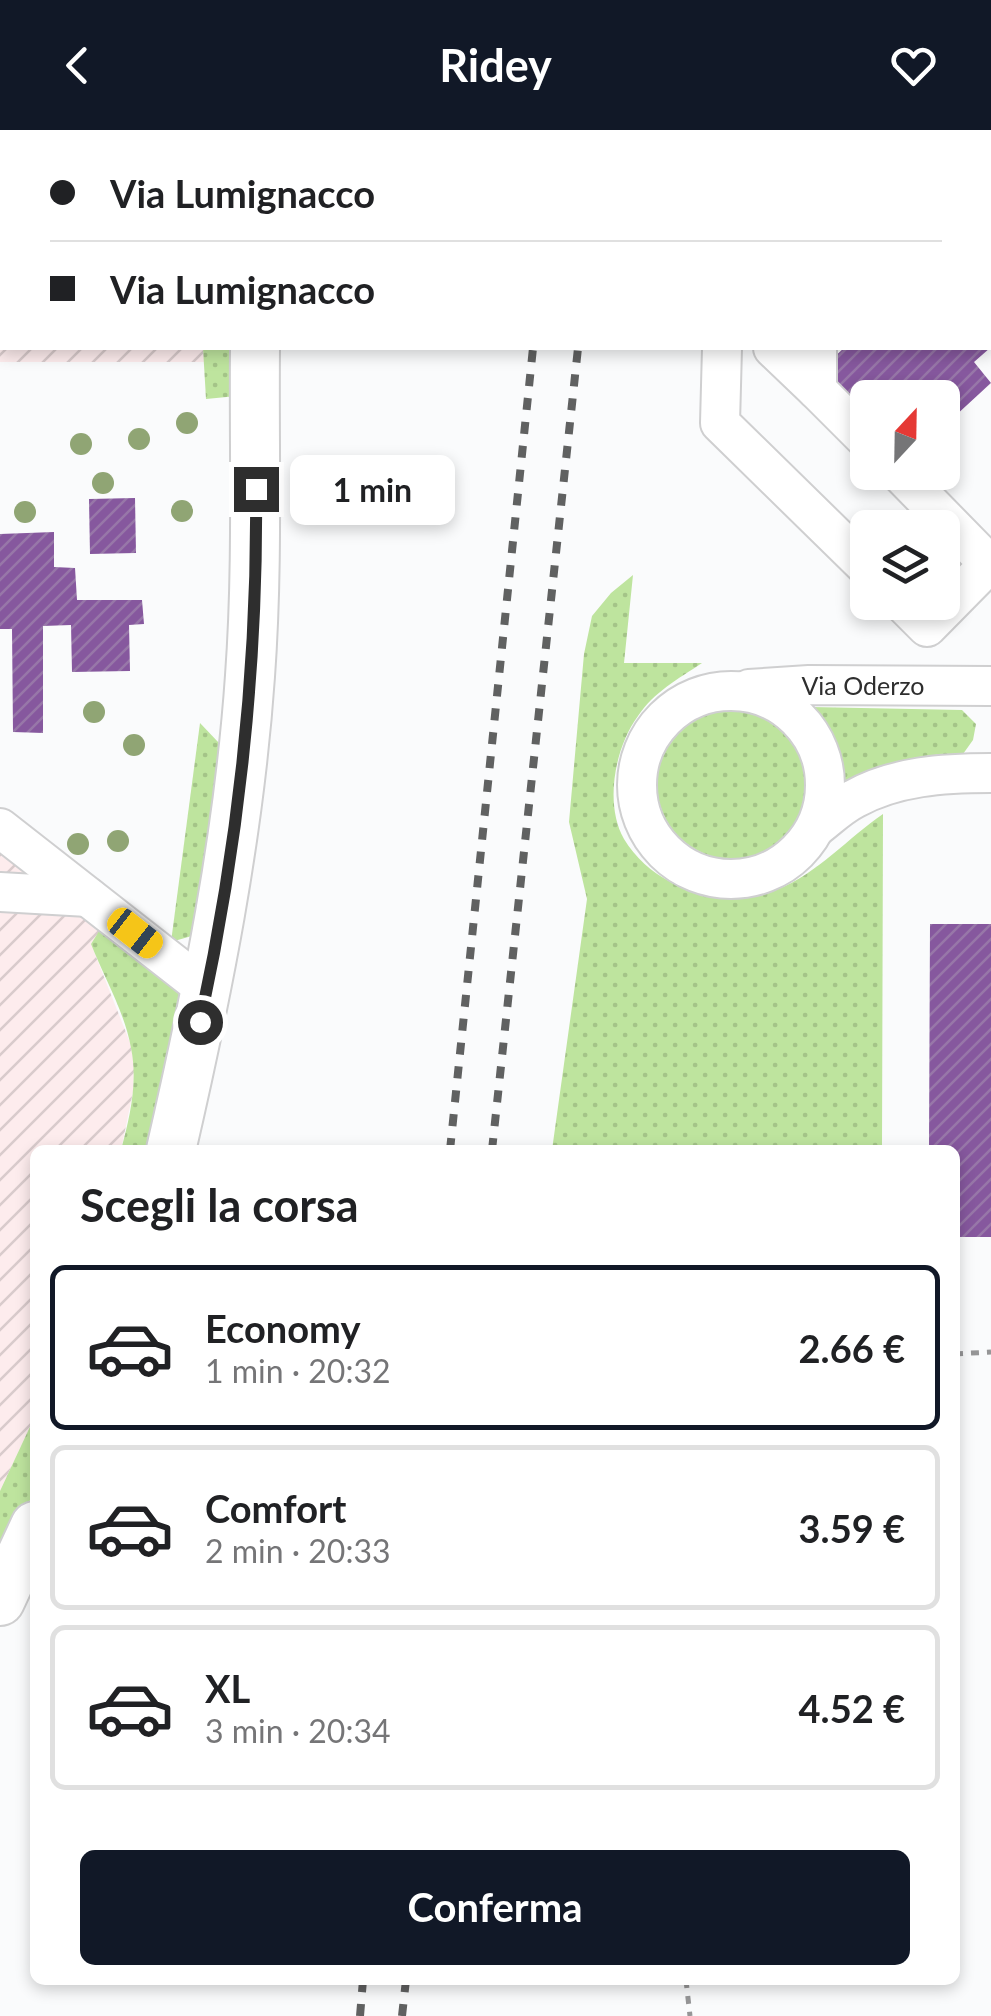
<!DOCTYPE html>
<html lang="it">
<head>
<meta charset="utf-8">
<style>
  body { margin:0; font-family:Lato,sans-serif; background:#f2f2f2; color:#202124; height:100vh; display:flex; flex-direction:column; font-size:38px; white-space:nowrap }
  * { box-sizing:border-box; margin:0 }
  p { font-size:32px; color:#757577 }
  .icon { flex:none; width:55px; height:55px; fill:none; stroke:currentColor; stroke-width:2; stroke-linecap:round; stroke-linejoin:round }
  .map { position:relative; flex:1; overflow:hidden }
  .side { position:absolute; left:30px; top:1015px; width:930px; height:840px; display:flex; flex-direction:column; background:#fff; border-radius:15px; box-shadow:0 5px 15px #0003 }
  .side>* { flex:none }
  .banner { position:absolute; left:0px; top:0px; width:992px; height:220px; box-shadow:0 5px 15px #0003; display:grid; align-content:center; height:220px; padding:0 50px; background:#fff }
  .needle { width:65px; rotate:22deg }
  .buttons { position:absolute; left:850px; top:250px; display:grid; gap:20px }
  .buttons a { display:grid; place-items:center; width:110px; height:110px; border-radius:15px; background:#fff; box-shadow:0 5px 15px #0003; font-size:50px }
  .end { position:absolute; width:45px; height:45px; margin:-22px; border:12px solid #2e2e2e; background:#fff; box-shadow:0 0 0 5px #fff }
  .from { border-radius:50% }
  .bubble { position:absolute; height:70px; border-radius:15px; background:#fff; box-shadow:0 5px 15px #0003; font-size:32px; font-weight:700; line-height:70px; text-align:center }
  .car { position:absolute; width:30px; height:60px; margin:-30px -15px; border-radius:12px; box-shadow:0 0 8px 2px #0007; background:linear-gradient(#f5c518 24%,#345 0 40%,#f5c518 0 76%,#345 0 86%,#f5c518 0) }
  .banner b { display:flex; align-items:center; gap:35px; height:95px; font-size:38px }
  .banner b+b { border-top:2px solid #e0e0e0 }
  .banner i { width:25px; height:25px; background:#202124 }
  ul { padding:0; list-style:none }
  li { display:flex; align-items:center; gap:30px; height:165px; margin:0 20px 15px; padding:0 30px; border:5px solid #e0e0e0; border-radius:15px }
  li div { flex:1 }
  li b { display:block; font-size:38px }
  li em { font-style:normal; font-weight:700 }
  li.current { border-color:#111827 }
  li>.icon { width:90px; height:90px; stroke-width:1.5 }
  h2 { padding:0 50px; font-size:45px; line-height:120px }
  .button { display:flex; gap:20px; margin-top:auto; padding:20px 50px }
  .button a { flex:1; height:115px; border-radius:15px; background:#111827; color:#fff; font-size:40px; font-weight:700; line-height:115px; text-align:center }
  header { display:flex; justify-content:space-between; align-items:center; height:130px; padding:0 50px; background:#111827; color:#fff; font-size:45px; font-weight:700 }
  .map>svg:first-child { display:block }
  .industrial { fill:url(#industrial-furrows) }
  .grass { fill:url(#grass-dots) }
  .building { fill:url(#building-hatch) }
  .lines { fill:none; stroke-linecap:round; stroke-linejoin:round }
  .minor-casing { stroke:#cfcfd0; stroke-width:42 }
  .major-casing { stroke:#cfcfd0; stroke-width:52 }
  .path { stroke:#969697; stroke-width:5; stroke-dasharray:8 8; stroke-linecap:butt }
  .minor { stroke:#fff; stroke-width:38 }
  .major { stroke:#fff; stroke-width:48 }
  .rail { stroke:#606161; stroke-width:8; stroke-dasharray:12 12; stroke-linecap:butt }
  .tree { fill:#90a574 }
  .route { stroke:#2e2e2e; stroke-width:12 }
  .labels { text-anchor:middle; stroke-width:10; stroke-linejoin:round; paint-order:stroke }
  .street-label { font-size:25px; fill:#2e2e2e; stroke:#fff }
</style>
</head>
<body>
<header><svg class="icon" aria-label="back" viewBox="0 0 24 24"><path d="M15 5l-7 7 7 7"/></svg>Ridey<svg class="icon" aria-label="heart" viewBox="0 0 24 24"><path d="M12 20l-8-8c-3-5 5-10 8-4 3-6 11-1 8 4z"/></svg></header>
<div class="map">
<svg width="991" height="1886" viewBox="0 0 991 1886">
  <defs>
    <pattern id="industrial-furrows" width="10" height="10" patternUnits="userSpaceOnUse" patternTransform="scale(2.5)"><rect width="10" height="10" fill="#fdeced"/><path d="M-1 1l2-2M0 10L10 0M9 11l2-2" fill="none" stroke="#d9cbcc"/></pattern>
    <pattern id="grass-dots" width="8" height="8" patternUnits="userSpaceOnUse" patternTransform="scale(2.5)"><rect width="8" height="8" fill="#bee49e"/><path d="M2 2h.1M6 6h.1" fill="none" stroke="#a4c488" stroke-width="1.8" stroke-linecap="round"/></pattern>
    <pattern id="building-hatch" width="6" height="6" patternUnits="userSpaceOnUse" patternTransform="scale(2.5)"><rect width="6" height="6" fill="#86589e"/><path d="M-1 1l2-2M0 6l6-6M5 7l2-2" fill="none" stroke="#9777a8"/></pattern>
  </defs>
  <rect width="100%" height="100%" fill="#fafbfc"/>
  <g class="industrial">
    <polygon points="0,0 166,2 2,2 2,218 203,218 204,232 0,232"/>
    <polygon points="0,677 120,772 91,814 131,915 134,939 133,962 121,1020 35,1020 35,1286 0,1361"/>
  </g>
  <g class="grass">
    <polygon points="203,218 236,218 237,266 206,269"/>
    <path d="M633 445 624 533H702C678 549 654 562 638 586 615 617 604 674 624 709 654 759 724 781 778 759 817 744 849 707 883 684L882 1020H552L587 769 569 692 584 524 592 486 611 463Z"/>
    <path d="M811 577 962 580 976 594 973 610 963 624C918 623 878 633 840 659 841 625 833 603 811 577Z"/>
    <circle cx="732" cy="654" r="75"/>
    <polygon points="200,593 219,613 223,625 195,805 171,812"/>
    <path d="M106 790 186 856 156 1020H121C130 987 138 952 131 918 125 883 104 847 91 814Z"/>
    <polygon points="35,1286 35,1359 0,1436 0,1361"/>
  </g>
  <g class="building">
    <polygon points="844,218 990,218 974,232 991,253 942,298 942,268 868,268 868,296 818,242"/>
    <polygon points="135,368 136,423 90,424 89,369"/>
    <polygon points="54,402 54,437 75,438 77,470 142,470 144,494 129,495 130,541 72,542 71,495 43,496 43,603 13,602 12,499 0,499 0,404"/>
    <polygon points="930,794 991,794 991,1107 955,1107 955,1020 929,1020"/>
  </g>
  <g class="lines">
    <defs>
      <g id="minor">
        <polyline points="817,2 817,0"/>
        <polyline points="722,218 720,293 868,438"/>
        <polyline points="773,218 817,260"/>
        <polyline points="817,218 817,260 868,311"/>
        <polyline points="899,342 991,436"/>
        <polyline points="902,472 927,497 991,432"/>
        <polyline points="749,559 809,555 991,556"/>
        <circle cx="731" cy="655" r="94"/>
        <path d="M816 697C828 688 840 676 854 669 895 646 944 643 991 643"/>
        <polyline points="0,698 207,860"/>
        <polyline points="0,762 88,767"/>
      </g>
      <g id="major">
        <polyline points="214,0 215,2"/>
        <path d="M171 1020C207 864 239 706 250 546 258 436 254 327 255 218"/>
        <polyline points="0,1471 35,1396"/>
      </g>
    </defs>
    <use href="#minor" class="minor-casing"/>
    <use href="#major" class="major-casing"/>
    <g class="path">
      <polyline points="955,1224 991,1222"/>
      <polyline points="686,1850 690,1886"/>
    </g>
    <use href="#minor" class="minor"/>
    <use href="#major" class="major"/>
    <g class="rail">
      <polyline points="554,2 555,0"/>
      <polyline points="601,2 601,0"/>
      <polyline points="450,1020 533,218"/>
      <polyline points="492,1020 578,218"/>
      <polyline points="360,1886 363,1850"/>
      <polyline points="402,1886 406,1850"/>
    </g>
  </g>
  <g class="tree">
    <circle cx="187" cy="293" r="11"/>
    <circle cx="139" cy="309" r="11"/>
    <circle cx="81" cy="314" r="11"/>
    <circle cx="103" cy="353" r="11"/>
    <circle cx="182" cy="381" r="11"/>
    <circle cx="25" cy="382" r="11"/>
    <circle cx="94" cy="582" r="11"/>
    <circle cx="134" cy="615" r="11"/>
    <circle cx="118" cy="711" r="11"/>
    <circle cx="78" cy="714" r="11"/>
  </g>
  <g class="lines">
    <path class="route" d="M200 892C238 717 258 537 256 359"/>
  </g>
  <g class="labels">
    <g class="street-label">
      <text x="863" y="565">Via Oderzo</text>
    </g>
  </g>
</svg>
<div class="buttons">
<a><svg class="needle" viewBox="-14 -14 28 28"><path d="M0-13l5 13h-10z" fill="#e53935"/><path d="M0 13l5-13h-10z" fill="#757577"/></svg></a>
<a><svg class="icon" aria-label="layers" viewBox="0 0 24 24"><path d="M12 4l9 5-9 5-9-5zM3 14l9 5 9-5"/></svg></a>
</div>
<i class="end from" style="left:200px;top:892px"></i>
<i class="end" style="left:256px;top:359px"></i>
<div class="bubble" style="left:290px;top:325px;width:165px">1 min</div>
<i class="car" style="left:135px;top:803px;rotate:128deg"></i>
<div class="banner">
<b><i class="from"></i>Via Lumignacco</b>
<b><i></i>Via Lumignacco</b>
</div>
<section class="side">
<h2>Scegli la corsa</h2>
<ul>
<li class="current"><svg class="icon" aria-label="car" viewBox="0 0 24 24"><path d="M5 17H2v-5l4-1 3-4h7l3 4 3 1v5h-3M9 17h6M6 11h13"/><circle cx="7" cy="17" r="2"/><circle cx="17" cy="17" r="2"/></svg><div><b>Economy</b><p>1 min · 20:32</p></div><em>2.66 €</em></li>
<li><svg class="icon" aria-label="car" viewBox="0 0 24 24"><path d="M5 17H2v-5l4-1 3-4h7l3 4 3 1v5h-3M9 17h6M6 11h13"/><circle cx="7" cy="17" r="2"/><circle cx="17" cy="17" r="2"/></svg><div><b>Comfort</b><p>2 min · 20:33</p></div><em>3.59 €</em></li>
<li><svg class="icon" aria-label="car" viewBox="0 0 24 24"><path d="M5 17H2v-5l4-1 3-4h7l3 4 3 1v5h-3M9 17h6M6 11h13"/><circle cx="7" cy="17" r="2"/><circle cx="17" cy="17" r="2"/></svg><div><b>XL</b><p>3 min · 20:34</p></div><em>4.52 €</em></li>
</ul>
<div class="button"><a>Conferma</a></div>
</section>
</div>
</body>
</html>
